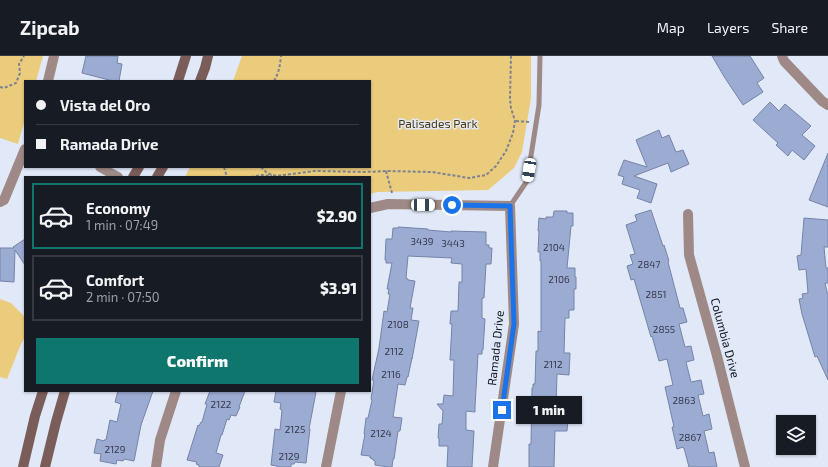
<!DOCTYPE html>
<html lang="en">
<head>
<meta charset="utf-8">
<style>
  body { margin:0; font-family:"Exo 2",sans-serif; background:#20242c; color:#f1f3f6; height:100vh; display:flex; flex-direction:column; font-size:15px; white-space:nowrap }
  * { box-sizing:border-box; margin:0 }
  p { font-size:13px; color:#9ea1a6 }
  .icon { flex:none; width:22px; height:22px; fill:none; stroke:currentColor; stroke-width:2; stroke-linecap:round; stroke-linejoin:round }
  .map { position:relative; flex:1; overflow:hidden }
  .details { position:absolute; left:24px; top:120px; width:347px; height:216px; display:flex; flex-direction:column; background:#171b24; border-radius:0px; box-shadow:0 1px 3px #0004 }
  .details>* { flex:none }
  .top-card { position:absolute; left:24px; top:24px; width:347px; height:88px; border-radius:0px; box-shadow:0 1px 3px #0004; display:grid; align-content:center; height:88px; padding:0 12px; background:#171b24 }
  .tools { position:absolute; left:776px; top:359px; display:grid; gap:8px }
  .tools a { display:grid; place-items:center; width:40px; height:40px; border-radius:0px; background:#171b24; box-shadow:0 1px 3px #0004; font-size:20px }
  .end { position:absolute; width:18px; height:18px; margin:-9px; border:5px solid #1a73e8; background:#fff; box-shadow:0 0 0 2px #fff }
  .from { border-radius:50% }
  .bubble { position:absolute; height:28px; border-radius:0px; background:#171b24; box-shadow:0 1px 3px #0004; font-size:13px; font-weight:800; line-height:28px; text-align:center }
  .car { position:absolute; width:12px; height:24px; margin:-12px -6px; border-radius:5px; box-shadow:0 0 3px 1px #0007; background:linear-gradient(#fff 24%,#345 0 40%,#fff 0 76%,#345 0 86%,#fff 0) }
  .top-card b { display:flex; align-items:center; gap:14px; height:38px; font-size:15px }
  .top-card b+b { border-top:1px solid #363941 }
  .top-card i { width:10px; height:10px; background:#f1f3f6 }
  ul { padding:7px 0 0; list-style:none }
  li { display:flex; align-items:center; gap:12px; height:66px; margin:0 8px 6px; padding:0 4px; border:2px solid #363941; border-radius:0px }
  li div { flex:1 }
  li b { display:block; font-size:15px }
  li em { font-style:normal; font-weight:800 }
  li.active { border-color:#0f766e }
  li>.icon { width:36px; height:36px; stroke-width:1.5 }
  .button { display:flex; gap:8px; margin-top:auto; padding:8px 12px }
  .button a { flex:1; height:46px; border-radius:0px; background:#0f766e; color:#fff; font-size:16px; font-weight:800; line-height:46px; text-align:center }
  header { display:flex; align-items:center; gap:24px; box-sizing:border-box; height:56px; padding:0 20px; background:#171b24; border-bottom:1px solid #363941 }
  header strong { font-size:19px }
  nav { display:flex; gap:22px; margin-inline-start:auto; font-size:14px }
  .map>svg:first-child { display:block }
  .green { fill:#ebcc7d }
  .building { fill:#9cabd2; stroke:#7583a8 }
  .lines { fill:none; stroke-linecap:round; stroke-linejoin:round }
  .path { stroke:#7c8290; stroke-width:2; stroke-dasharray:3 2; stroke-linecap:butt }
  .service { stroke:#9e8986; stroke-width:5 }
  .minor { stroke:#9e8986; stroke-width:10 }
  .secondary { stroke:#7a5c58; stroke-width:10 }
  .route { stroke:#1a73e8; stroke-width:5 }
  .labels { text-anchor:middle; stroke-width:3; stroke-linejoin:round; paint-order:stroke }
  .number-label { font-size:10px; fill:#333a4e }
  .park-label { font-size:12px; fill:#4d3c0d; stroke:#e1e8f8 }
  .street-label { font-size:12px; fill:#101522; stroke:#e1e8f8 }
</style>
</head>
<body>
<header>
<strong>Zipcab</strong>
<nav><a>Map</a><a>Layers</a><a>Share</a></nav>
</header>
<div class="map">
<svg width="828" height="411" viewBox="0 0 828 411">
  <rect width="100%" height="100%" fill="#e1e8f8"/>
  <g class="green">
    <polygon points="0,0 43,0 36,25 25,25 25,63 18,88 0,82"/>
    <polygon points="242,0 531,0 531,42 522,96 514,112 488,134 377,136 370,138 370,121 185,121 190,111 370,111 370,25 233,25"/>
    <polygon points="0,243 11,247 24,260 25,267 25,281 21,288 7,323 0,321"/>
  </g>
  <g class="building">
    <polygon points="86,0 118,0 117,7 122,8 119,25 113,25 82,17"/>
    <polygon points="712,0 750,0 764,22 757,27 763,36 743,49 725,22"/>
    <polygon points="770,46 779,55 785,48 811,70 802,79 815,90 804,104 792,94 788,100 776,89 778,87 753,64"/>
    <polygon points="659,74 662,82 669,79 676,96 683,94 689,108 671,116 668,107 634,120 657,128 651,147 637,142 640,134 622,128 624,121 618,119 624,104 647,111 636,84"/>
    <polygon points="828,97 828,151 809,144"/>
    <polygon points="651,154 663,190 664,189 669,205 668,206 680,252 683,252 687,266 679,268 685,291 691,290 694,304 686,306 691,326 701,324 704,338 698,339 703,360 709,358 712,373 704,375 709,397 714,396 717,411 689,411 684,392 683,392 683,391 677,393 672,371 674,371 665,331 673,329 667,303 659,305 652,280 651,281 634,223 631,224 627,210 633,208 630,199 635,198 626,169 637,165 635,159"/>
    <polygon points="554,155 567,155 567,157 573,157 573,170 571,170 567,212 575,212 575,221 576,221 576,233 574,233 574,254 569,254 569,262 565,262 564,297 570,297 569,319 557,318 556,352 571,352 571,360 568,363 567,375 555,375 554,411 529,411 529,388 531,388 532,332 533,332 533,328 535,328 536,295 538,295 538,275 541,276 541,205 540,205 540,196 538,196 539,175 538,175 539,162 546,163 546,161 553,161"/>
    <polygon points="804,162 828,164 828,191 824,191 826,212 828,212 828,227 825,227 828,240 828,324 817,300 815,301 802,258 799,243 803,242 802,238 808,237 806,213 799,214 797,200 801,199"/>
    <polygon points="398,171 428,173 428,174 451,176 451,175 486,176 486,189 489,189 489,192 492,192 491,208 486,208 484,242 482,242 482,262 485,263 483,294 482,294 482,298 478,298 475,351 475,356 466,355 466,374 474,375 472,411 447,411 448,390 439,390 439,382 438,382 439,368 442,368 443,355 437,348 443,348 444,339 453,340 454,304 450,304 452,268 450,268 451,255 458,255 459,226 462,226 462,208 451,207 452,202 408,200 406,222 408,223 408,224 415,225 410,252 413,252 411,264 419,265 412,303 412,302 408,321 407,321 405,329 398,328 393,361 402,362 400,375 398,375 394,403 393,403 392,411 388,411 375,409 375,405 373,404 373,403 370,402 370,400 361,399 365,378 364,378 366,362 368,362 372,344 371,343 374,324 372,324 379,292 384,255 387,256 390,238 388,238 389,233 387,233 392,207 386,207 386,204 385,204 386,183 392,183 393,172 398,172"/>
    <polygon points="25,183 25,209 15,194 14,226 0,225 0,192 14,192 13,191"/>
    <polygon points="118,335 153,335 141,369 134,405 124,403 123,405 117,404 116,408 100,405 101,398 94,397 97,383 104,385 104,384 106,384 110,364 117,366 121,348 115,346"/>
    <polygon points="210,335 245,335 239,351 240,351 236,360 231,359 229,364 227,363 222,379 221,379 216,397 223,399 219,411 199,411 199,409 196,408 197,406 187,404 198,369 199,370 201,366 202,366 207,348 205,348"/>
    <polygon points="276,335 309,335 316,336 309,373 310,373 306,407 295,406 294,408 291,408 291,411 277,411 277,410 271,409 275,373 280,374 282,354 280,353 281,347 274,346"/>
  </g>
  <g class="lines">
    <g class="path">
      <path d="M274 25C279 17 280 9 281 0"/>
      <polyline points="0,31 4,32 16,27 20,17 19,8 24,0"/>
      <polyline points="516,65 529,66"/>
      <polyline points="224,111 227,121"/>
      <polyline points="261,111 267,117 276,120 315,115 365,116 386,115 432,116 469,122 486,119 496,110 506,95 513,77 515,65 511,52 510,43 511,0"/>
      <polyline points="386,115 392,137"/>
      <polyline points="251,121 262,119 272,120"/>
    </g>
    <polyline class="service" points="510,150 527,125 539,49 540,0"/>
    <g class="minor">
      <polyline points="782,0 784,5 822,45 828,49"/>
      <polyline points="48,25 54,0"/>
      <polyline points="100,111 118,121"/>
      <polyline points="0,146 4,144 25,93"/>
      <polyline points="370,152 388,148 510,150 514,268 493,411"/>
      <polyline points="688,158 689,199 717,300 745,411"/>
      <polyline points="156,411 160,384 176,335"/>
      <polyline points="326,411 341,335"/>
    </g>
    <g class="secondary">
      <polyline points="178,25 186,0"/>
      <polyline points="200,25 205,12 208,0"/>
      <polyline points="133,121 139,111"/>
      <polyline points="157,121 163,111"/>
      <polyline points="23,411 35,360 43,335"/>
      <polyline points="45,411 56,366 65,335"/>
    </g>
  </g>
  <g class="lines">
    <polyline class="route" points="452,149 510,150 514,268 502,354"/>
  </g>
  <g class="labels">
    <g class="number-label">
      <text x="422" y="189">3439</text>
      <text x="453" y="191">3443</text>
      <text x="554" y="195">2104</text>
      <text x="649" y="212">2847</text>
      <text x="559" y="227">2106</text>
      <text x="656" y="242">2851</text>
      <text x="398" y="272">2108</text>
      <text x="664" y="277">2855</text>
      <text x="394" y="299">2112</text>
      <text x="553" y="312">2112</text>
      <text x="391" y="322">2116</text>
      <text x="684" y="348">2863</text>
      <text x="221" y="352">2122</text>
      <text x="295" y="377">2125</text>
      <text x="381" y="381">2124</text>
      <text x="690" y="385">2867</text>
      <text x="115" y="397">2129</text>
      <text x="289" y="404">2129</text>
    </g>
    <g class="park-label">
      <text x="438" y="72">Palisades Park</text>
    </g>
    <g class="street-label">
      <text transform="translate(725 282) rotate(75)" y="4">Columbia Drive</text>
      <text transform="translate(496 292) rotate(-84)" y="4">Ramada Drive</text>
    </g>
  </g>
</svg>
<div class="tools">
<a><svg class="icon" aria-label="layers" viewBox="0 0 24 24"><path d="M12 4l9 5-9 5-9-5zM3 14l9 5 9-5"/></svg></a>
</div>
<i class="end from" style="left:452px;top:149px"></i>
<i class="end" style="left:502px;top:354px"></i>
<div class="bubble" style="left:516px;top:340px;width:66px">1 min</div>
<i class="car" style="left:529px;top:114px;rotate:189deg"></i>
<i class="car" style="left:423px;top:149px;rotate:91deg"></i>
<div class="top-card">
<b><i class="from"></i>Vista del Oro</b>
<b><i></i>Ramada Drive</b>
</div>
<section class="details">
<ul>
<li class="active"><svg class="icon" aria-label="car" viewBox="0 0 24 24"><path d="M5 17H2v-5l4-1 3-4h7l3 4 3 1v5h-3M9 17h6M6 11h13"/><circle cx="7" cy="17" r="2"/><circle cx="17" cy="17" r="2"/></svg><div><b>Economy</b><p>1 min · 07:49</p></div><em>$2.90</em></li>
<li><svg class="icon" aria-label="car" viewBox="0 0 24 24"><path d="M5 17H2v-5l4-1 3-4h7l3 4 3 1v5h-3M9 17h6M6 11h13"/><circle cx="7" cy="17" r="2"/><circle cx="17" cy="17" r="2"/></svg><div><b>Comfort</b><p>2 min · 07:50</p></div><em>$3.91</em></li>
</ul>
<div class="button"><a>Confirm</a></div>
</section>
</div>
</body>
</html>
